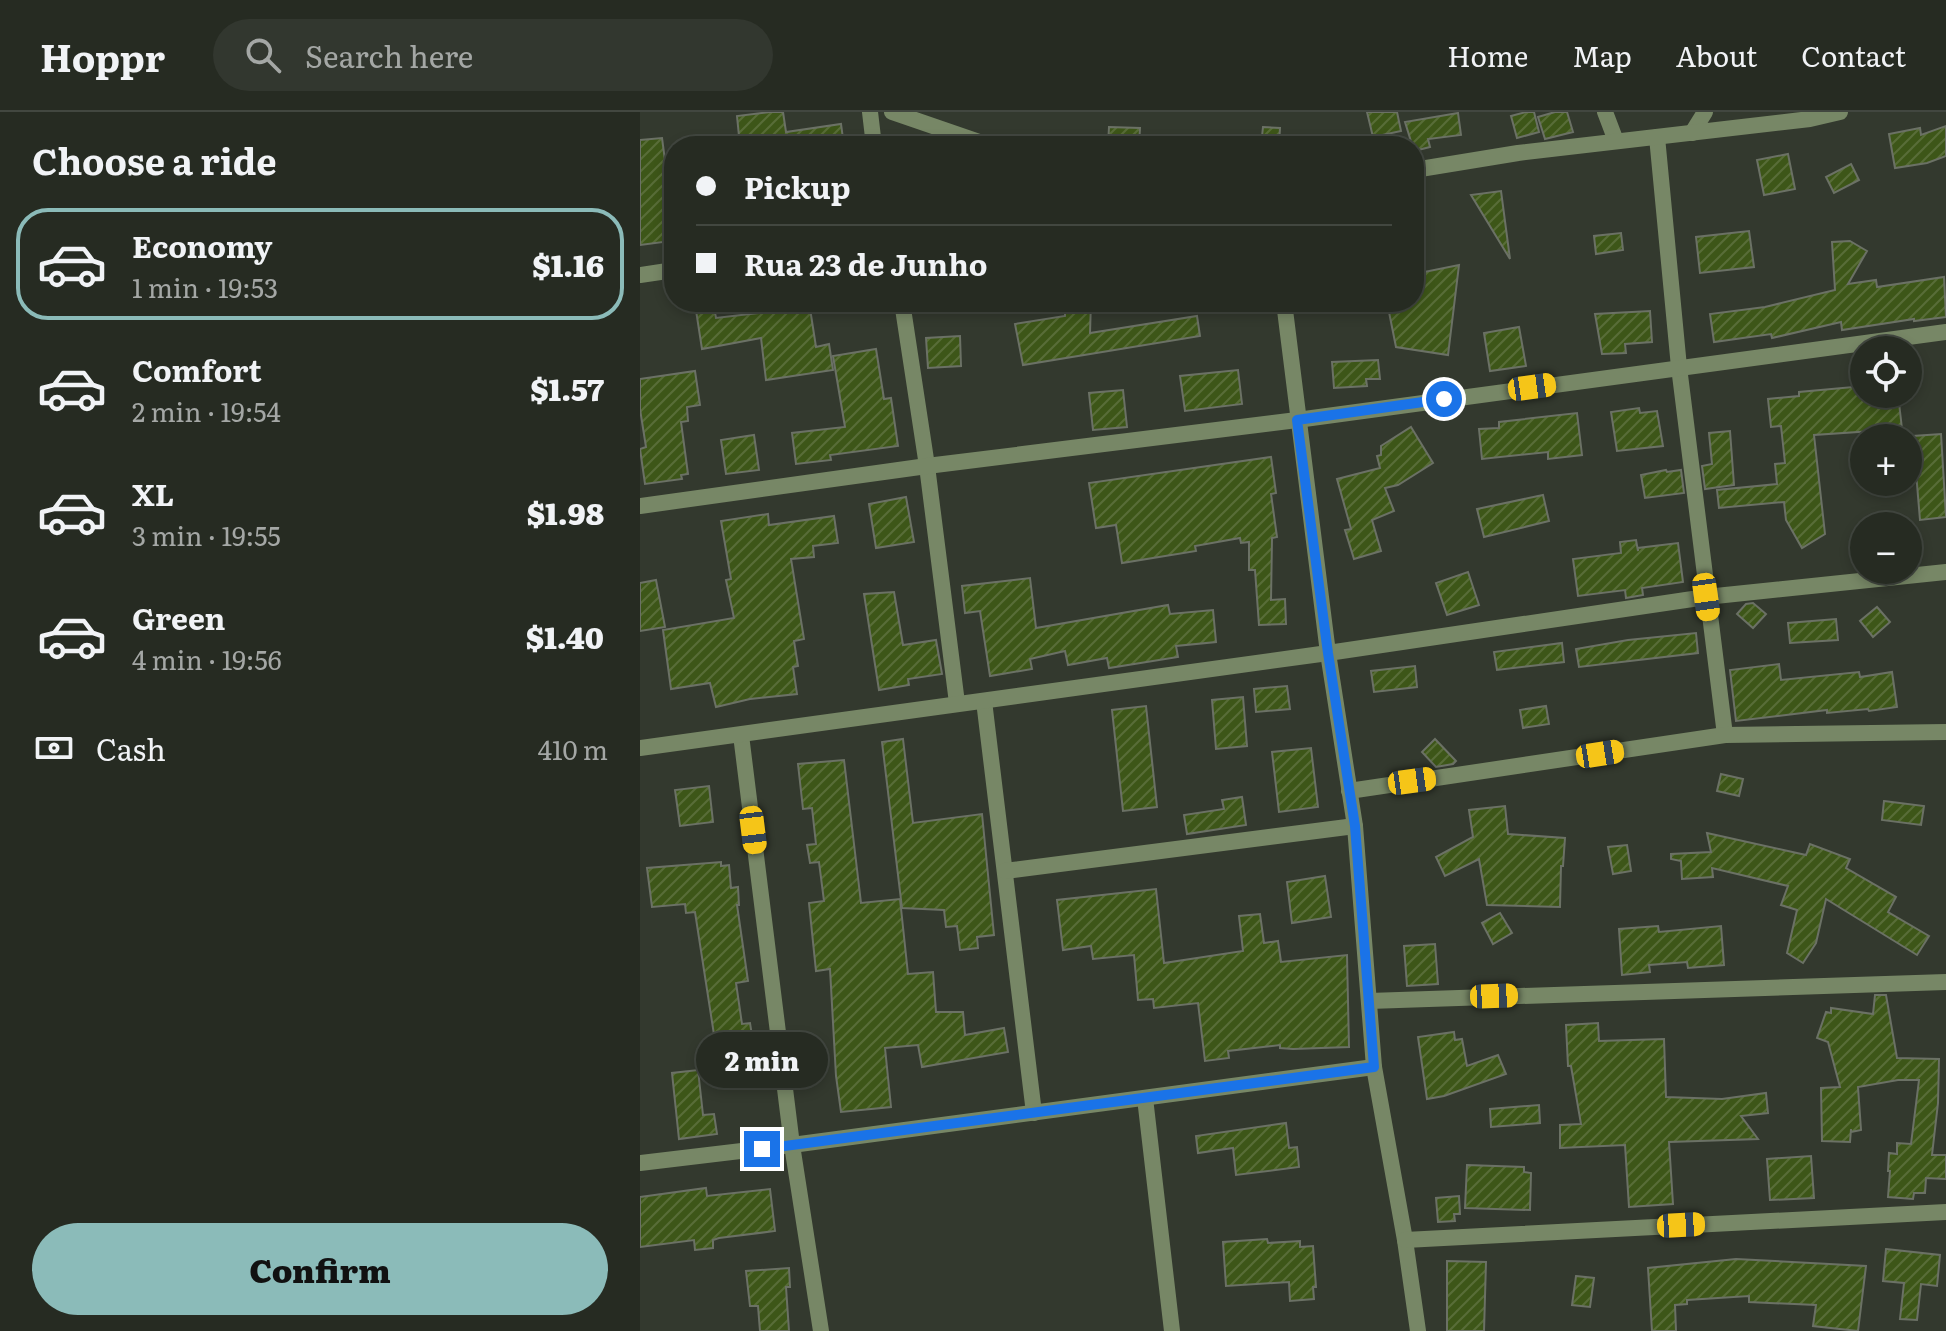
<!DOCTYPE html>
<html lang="en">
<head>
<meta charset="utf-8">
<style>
  body { margin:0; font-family:Literata,serif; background:#32372f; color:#f1f3f6; height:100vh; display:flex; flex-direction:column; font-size:30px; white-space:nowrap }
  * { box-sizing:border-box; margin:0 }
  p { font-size:26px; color:#a4a7a5 }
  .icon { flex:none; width:44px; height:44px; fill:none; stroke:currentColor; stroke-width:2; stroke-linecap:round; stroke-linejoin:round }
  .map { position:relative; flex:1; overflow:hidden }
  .sheet { display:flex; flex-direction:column; background:#262b22; width:640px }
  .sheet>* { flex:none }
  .hud { position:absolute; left:24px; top:24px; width:760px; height:176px; border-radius:32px; box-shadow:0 4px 12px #0003,0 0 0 2px #424740; display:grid; align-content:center; height:176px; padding:0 32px; background:#262b22 }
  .controls { position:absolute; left:1210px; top:224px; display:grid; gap:16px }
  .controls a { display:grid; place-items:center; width:72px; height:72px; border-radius:50%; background:#262b22; box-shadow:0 4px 12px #0003,0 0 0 2px #424740; font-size:40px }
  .end { position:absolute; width:36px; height:36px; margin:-18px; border:10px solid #1a73e8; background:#fff; box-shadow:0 0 0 4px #fff }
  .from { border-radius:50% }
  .bubble { position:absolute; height:56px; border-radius:28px; background:#262b22; box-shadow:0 4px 12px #0003,0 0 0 2px #424740; font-size:26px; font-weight:800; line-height:56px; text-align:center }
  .car { position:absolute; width:24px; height:48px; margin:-24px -12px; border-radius:10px; box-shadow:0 0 6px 2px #0007; background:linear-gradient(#f5c518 24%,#345 0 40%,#f5c518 0 76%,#345 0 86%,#f5c518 0) }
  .hud b { display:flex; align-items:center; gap:28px; height:76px; font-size:30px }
  .hud b+b { border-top:2px solid #424740 }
  .hud i { width:20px; height:20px; background:#f1f3f6 }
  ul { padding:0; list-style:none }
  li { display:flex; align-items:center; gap:24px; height:112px; margin:0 16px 12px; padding:0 16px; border:4px solid transparent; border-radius:32px }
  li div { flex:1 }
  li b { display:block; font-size:30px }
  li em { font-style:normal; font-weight:800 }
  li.selected { border-color:#8bbbb9 }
  li>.icon { width:72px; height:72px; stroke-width:1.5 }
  h2 { padding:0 32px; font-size:36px; line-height:96px }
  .pay { display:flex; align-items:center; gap:20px; height:88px; padding:0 32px; font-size:30px }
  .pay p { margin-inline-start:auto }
  .cta { display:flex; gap:16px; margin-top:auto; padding:16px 32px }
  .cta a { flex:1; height:92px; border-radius:48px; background:#8bbbb9; color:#111; font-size:32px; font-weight:800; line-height:92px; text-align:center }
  header { display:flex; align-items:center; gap:48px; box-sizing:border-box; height:112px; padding:0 40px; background:#262b22; border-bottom:2px solid #424740 }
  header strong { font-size:38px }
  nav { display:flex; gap:44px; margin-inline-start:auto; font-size:28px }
  .search { width:560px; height:72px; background:#32372f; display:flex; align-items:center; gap:20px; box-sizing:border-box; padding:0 28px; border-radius:44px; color:#a4a7a5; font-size:30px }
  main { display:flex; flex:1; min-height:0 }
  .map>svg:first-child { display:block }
  .building { fill:url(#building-hatch); stroke:#6b7165; stroke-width:2 }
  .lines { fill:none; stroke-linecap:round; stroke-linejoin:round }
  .minor { stroke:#778766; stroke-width:16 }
  .route { stroke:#1a73e8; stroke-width:10 }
</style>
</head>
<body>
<header>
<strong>Hoppr</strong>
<div class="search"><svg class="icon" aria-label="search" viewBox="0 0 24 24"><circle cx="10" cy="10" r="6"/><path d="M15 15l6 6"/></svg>Search here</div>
<nav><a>Home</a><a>Map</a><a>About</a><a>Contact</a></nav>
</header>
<main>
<section class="sheet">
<h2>Choose a ride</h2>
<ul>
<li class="selected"><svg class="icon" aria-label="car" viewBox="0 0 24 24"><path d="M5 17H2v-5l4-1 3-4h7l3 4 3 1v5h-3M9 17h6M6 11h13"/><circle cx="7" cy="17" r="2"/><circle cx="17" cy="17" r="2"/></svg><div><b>Economy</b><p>1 min · 19:53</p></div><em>$1.16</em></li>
<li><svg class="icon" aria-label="car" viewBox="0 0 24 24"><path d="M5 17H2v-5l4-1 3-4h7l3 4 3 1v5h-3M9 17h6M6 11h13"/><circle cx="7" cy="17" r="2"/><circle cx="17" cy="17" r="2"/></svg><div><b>Comfort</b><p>2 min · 19:54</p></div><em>$1.57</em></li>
<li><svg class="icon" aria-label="car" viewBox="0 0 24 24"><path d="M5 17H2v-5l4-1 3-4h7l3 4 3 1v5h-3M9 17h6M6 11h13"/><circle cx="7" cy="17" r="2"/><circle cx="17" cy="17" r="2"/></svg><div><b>XL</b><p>3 min · 19:55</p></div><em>$1.98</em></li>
<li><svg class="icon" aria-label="car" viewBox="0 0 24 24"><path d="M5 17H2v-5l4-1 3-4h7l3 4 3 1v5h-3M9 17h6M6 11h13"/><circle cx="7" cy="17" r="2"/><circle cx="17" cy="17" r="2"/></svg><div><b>Green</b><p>4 min · 19:56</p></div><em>$1.40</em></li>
</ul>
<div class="pay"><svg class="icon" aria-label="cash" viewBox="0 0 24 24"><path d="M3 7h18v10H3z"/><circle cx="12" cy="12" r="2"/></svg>Cash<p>410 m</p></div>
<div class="cta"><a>Confirm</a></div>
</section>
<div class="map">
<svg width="1306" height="1219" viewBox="0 0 1306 1219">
  <defs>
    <pattern id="building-hatch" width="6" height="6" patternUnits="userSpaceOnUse" patternTransform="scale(2)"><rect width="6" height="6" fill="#3d5618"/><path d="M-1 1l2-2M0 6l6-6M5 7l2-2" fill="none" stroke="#586d38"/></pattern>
  </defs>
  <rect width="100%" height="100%" fill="#33392e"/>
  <g class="building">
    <polygon points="130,0 143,0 146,20 201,12 204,34 100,34 97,4"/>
    <polygon points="727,0 757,0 761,19 733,25"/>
    <polygon points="886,0 894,0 899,20 877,26 871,4"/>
    <polygon points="915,0 927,0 933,20 905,27 898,5"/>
    <polygon points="818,1 821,23 788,27 790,35 774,39 765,10"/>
    <polygon points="1306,14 1306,44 1287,51 1255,56 1249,22 1280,16 1281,23"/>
    <polygon points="469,15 500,16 499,34 468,34"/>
    <polygon points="623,15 640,16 639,34 621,34"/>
    <polygon points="22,26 30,86 26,87 31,129 0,133 0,28"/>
    <polygon points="1148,42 1155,77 1124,83 1117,48"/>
    <polygon points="1211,52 1219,68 1194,81 1186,65"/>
    <polygon points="861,79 870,147 831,83"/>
    <polygon points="1109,119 1114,155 1060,161 1056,125"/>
    <polygon points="981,121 983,138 956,142 954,124"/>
    <polygon points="1210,129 1227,139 1208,172 1236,168 1237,175 1304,165 1306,205 1274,209 1274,207 1202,218 1201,210 1132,226 1131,222 1074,230 1070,202 1125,195 1195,178 1192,130"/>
    <polygon points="819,153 808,243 756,235 747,190 774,190 774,162"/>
    <polygon points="73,190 76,206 118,201 117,190 169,190 176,235 189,232 193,258 126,268 121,226 62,237 55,192"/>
    <polygon points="425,190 451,190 450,221 557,204 560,224 383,253 375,212 425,204"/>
    <polygon points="1010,199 1012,230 985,232 986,241 962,242 955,202"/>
    <polygon points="879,215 886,254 850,259 844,221"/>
    <polygon points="320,224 321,254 288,256 286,226"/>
    <polygon points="236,237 244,287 251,286 258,334 190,343 191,348 156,352 152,321 205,315 193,244"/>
    <polygon points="738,248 740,267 726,267 727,274 694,276 692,250"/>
    <polygon points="598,258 602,292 545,299 540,264"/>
    <polygon points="55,259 60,293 47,295 48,309 41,310 48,362 41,363 42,367 5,372 0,337 6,335 0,297 0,267"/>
    <polygon points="1224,274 1224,282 1258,282 1262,317 1174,323 1185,422 1162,436 1146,408 1144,390 1079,396 1077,378 1137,372 1135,352 1145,351 1141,314 1131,315 1128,287 1159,284 1159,280"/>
    <polygon points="483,278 487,315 453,318 449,281"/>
    <polygon points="999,296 1000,301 1017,299 1023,334 977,339 971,300"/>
    <polygon points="937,301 942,343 908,347 908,340 842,347 839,317 859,316 859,310"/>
    <polygon points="771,315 793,351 758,373 745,376 754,399 732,408 741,439 714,447 705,418 711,417 697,367 740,356 737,344 741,343 741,334"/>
    <polygon points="1090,319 1094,373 1065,377 1062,354 1072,352 1069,321"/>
    <polygon points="1301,322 1306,405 1280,408 1273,324"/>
    <polygon points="114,323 119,358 86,362 81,328"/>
    <polygon points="631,345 636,381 631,382 637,425 632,426 631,488 645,487 646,512 619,513 615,458 609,458 609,430 601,431 600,426 555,434 556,439 482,451 476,413 456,416 449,371"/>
    <polygon points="1026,358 1027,360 1041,358 1044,381 1005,386 1001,363"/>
    <polygon points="903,383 909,409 844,425 837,397"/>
    <polygon points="266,385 274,430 236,436 229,392"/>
    <polygon points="128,402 129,413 194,404 198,431 173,434 174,445 151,447 164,527 154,529 158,554 153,555 157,582 110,587 76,595 70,571 31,577 23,518 94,506 86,468 91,467 81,409"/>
    <polygon points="996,428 998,439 998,436 1038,431 1043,470 1002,476 1003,483 986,486 985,478 938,484 933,447 981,441 980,430"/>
    <polygon points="828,460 839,493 807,503 796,471"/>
    <polygon points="390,466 396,516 528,493 530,502 573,498 576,530 536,534 538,545 469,556 467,546 428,553 425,539 390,547 392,557 350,564 340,499 325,501 322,474"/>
    <polygon points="16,468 25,515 0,519 0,471"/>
    <polygon points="254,480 263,533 296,528 302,562 268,567 269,573 239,578 224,482"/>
    <polygon points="1113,491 1126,502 1113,516 1097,502 1106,492"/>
    <polygon points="1237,495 1250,510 1233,525 1220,509"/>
    <polygon points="1196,507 1198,528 1150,531 1148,511"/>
    <polygon points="1056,521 1058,541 939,555 936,537 988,528"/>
    <polygon points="922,531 924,550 857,558 854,540"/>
    <polygon points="1139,552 1141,568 1219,560 1220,565 1252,560 1257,595 1229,599 1228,597 1187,601 1187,598 1096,609 1090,558"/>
    <polygon points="775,554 777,575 734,580 731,559"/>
    <polygon points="647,574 650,597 616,600 614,577"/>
    <polygon points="603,585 607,634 576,637 572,588"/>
    <polygon points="506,594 517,695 483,699 472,598"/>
    <polygon points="906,594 909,612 883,616 880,598"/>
    <polygon points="263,627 273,711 342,702 354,823 337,825 338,836 320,838 317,814 306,815 304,798 262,796 242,630"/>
    <polygon points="795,627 816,649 813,652 796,655 782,640"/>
    <polygon points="671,636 678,695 639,700 632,640"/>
    <polygon points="204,648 221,791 260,787 268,862 293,860 296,900 323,900 325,923 364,916 368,940 282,955 278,933 245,936 251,995 201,1000 196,964 190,857 176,859 169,791 184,789 179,750 170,751 167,733 176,732 172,696 163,697 158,652"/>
    <polygon points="1081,662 1103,667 1099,684 1077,679"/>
    <polygon points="69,674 73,710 40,714 35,678"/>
    <polygon points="602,685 606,713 547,722 544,703 584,697 582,688"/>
    <polygon points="1244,689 1284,694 1281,713 1242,708"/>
    <polygon points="865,694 868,722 925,726 923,754 921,754 920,795 847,793 839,747 805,764 796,745 833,725 829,698"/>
    <polygon points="1067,721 1166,743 1170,732 1210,747 1206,756 1256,785 1248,800 1289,824 1277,843 1186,787 1176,831 1163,851 1147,841 1157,798 1141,793 1148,774 1072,756 1073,765 1042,767 1041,749 1031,747 1031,742 1071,740"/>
    <polygon points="987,733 991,759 973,762 968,735"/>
    <polygon points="81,750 81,754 89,753 91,776 98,775 99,793 97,793 108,869 96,871 102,912 110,911 114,936 77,942 55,800 46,801 45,792 12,795 7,756"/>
    <polygon points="685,764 691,805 652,811 647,770"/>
    <polygon points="516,777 524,851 603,839 599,804 620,802 624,831 638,829 641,850 707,843 709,935 653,937 640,936 640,933 588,939 589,946 565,949 558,891 514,896 513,887 498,888 494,843 453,847 451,834 423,838 417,788"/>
    <polygon points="860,801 872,821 853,832 842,811"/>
    <polygon points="1018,814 1019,820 1081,814 1084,853 1048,856 1047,850 1009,853 1010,860 982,863 979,817"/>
    <polygon points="795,832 798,872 767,874 764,834"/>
    <polygon points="1235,883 1246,883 1257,946 1299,947 1298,991 1292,1043 1306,1043 1306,1067 1286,1066 1285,1081 1274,1081 1273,1087 1248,1085 1250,1059 1248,1059 1249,1041 1257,1042 1257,1031 1271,1032 1279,968 1258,968 1218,975 1221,1018 1211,1020 1211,1017 1210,1030 1182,1029 1181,976 1200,975 1188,930 1177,926 1186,900 1191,901 1191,896 1233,902"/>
    <polygon points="958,911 959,929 1024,927 1026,985 1082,987 1126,981 1128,1001 1101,1004 1118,1027 1029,1030 1033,1092 989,1095 985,1033 920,1036 920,1013 941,1012 931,954 928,954 926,913"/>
    <polygon points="814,920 815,928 822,927 827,954 858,943 866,962 804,984 787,987 778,925"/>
    <polygon points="58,958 63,1003 74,1002 77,1022 39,1027 32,961"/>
    <polygon points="899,993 900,1011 851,1015 850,997"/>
    <polygon points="646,1011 649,1036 657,1035 659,1055 596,1063 593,1036 558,1041 556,1024"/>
    <polygon points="1171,1044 1174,1086 1130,1088 1127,1047"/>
    <polygon points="827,1053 884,1055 884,1060 891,1061 890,1098 825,1096"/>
    <polygon points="66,1076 67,1084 130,1077 135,1119 79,1126 73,1128 73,1136 55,1138 54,1128 0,1135 0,1085"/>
    <polygon points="819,1084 820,1102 814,1102 815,1109 798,1110 796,1086"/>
    <polygon points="627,1127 628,1131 660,1129 660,1135 673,1134 676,1175 673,1175 674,1187 650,1189 649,1170 586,1174 583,1130"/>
    <polygon points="1246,1137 1300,1143 1297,1174 1281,1172 1277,1208 1260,1207 1264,1171 1243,1169"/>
    <polygon points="1096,1147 1226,1154 1218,1219 1173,1214 1176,1193 1109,1190 1109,1184 1047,1188 1047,1192 1035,1193 1036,1219 1012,1219 1008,1156"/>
    <polygon points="807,1149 846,1150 844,1219 807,1219"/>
    <polygon points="149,1156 150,1175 146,1175 149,1219 120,1219 118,1194 110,1194 106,1159"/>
    <polygon points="936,1164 954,1166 950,1195 932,1193"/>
  </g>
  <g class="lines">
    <g class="minor">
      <polyline points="230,0 234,34"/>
      <polyline points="252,0 351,34"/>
      <polyline points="965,0 976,29"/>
      <polyline points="1052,21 1065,0"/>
      <polyline points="1017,25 1039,255 1085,623"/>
      <polyline points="774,58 878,41 1170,7 1200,0"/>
      <polyline points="0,163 34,158"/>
      <polyline points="262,190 287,354 317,591"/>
      <polyline points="644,190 688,541 715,714 734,955 765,1128 778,1219"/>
      <polyline points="0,394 287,354 657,308 1306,220"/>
      <polyline points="344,589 394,1001"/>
      <polyline points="101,623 152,1033 181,1219"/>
      <polyline points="0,636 688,541 1066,485 1306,460"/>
      <polyline points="709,679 1085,623 1306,620"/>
      <polyline points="365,759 715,714"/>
      <polyline points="729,889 1306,870"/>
      <polyline points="505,986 532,1219"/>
      <polyline points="0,1051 152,1033 734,955"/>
      <polyline points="765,1128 1306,1100"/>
    </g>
  </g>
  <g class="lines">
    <polyline class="route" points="122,1037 734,955 715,714 688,541 657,308 804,287"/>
  </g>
</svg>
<div class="controls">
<a><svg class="icon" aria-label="locate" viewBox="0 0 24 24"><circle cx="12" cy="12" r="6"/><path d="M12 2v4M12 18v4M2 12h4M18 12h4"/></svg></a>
<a>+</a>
<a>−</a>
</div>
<i class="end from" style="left:804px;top:287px"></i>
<i class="end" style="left:122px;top:1037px"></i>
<div class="bubble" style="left:56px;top:920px;width:132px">2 min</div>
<i class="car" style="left:892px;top:275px;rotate:82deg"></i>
<i class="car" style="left:1066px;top:485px;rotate:172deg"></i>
<i class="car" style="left:960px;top:642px;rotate:81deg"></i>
<i class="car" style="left:772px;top:669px;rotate:82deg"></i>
<i class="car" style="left:113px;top:718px;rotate:173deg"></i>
<i class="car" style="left:854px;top:884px;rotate:88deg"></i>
<i class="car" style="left:1041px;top:1113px;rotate:87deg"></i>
<div class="hud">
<b><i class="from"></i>Pickup</b>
<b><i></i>Rua 23 de Junho</b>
</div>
</div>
</main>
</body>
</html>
